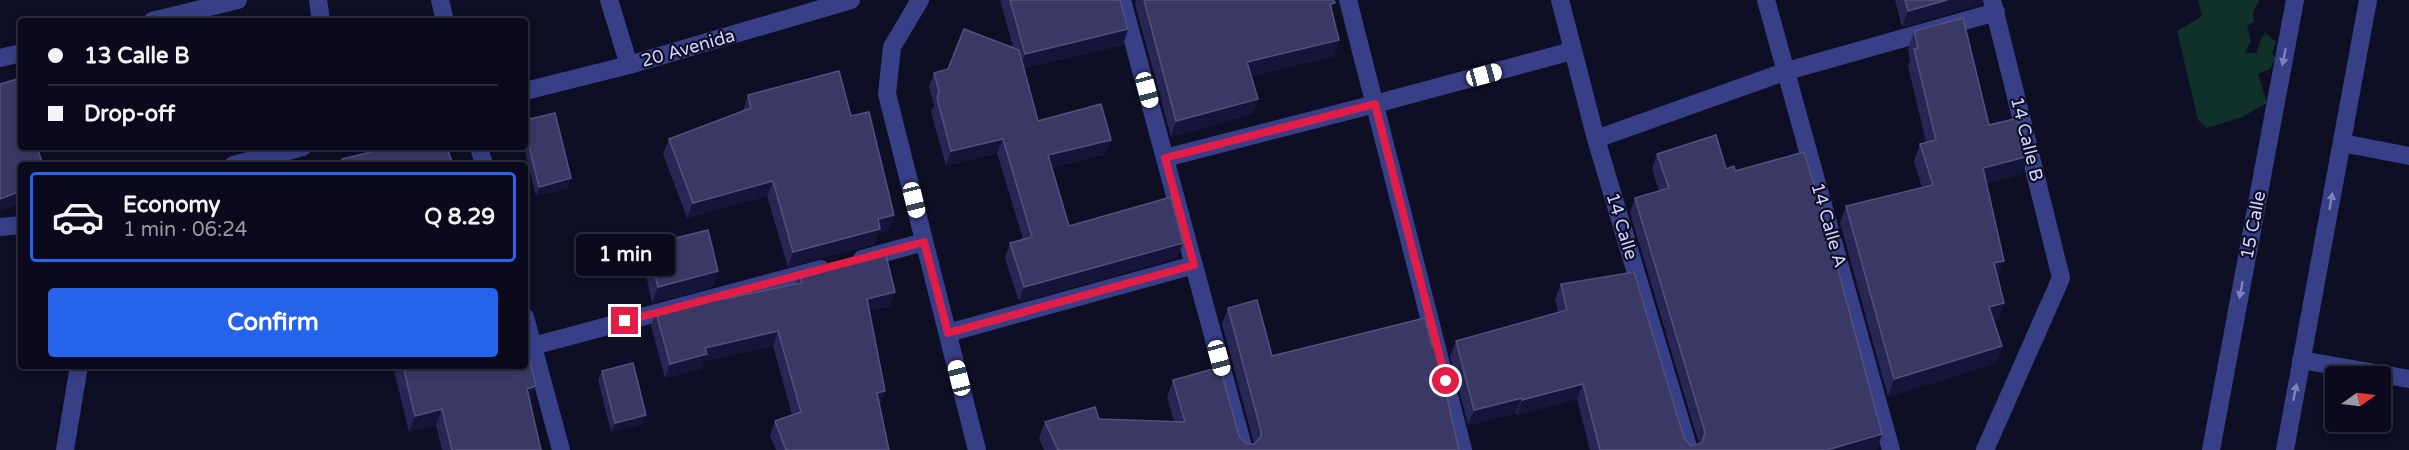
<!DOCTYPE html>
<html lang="en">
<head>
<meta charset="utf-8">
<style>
  body { margin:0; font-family:"Varela Round",sans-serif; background:#181829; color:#f1f3f6; height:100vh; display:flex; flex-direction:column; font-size:22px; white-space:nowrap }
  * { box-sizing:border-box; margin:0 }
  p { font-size:20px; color:#999aa3 }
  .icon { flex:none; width:33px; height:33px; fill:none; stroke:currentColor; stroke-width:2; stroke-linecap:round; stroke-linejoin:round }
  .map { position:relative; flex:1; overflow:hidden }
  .sheet { position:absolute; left:18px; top:162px; width:510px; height:207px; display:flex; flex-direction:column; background:#0a0a1c; border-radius:6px; box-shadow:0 3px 9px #0003,0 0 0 2px #2a2b3b }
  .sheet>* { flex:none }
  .banner { position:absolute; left:18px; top:18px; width:510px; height:132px; border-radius:6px; box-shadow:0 3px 9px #0003,0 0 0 2px #2a2b3b; display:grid; align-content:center; height:132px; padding:0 30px; background:#0a0a1c }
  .needle { width:39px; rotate:76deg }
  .controls { position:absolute; left:2325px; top:366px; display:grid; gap:12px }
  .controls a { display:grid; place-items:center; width:66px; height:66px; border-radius:6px; background:#0a0a1c; box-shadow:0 3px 9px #0003,0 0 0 2px #2a2b3b; font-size:30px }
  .end { position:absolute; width:27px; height:27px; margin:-14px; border:8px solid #e11d48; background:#fff; box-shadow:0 0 0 3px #fff }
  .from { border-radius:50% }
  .bubble { position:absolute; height:42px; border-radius:6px; background:#0a0a1c; box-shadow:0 3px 9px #0003,0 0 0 2px #2a2b3b; font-size:20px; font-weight:700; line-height:42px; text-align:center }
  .car { position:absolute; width:18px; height:36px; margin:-18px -9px; border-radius:8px; box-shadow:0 0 4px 2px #0007; background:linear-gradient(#fff 24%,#345 0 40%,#fff 0 76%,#345 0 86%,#fff 0) }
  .banner b { display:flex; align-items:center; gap:21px; height:57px; font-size:22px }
  .banner b+b { border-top:2px solid #2a2b3b }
  .banner i { width:15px; height:15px; background:#f1f3f6 }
  ul { padding:10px 0 0; list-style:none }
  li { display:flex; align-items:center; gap:18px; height:90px; margin:0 12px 9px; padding:0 18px; border:3px solid transparent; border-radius:6px }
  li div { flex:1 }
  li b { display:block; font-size:22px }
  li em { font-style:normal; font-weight:700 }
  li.current { border-color:#2563eb }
  li>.icon { width:54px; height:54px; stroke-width:1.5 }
  .action { display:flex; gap:12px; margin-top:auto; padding:12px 30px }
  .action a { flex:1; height:69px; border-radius:6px; background:#2563eb; color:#fff; font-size:24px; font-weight:700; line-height:69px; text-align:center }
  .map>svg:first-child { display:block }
  .green { fill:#10302a }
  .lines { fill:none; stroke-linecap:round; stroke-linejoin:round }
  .minor { stroke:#373f86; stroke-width:18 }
  .wall { fill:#282654 }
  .shaded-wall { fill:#161539 }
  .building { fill:#3a3966; stroke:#52517e; stroke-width:1.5 }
  .oneway { fill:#7d82bc }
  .route { stroke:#e11d48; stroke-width:8 }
  .labels { text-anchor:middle; stroke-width:4.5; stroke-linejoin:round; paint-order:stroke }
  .street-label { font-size:18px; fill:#d2d3ff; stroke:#0e0e25 }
</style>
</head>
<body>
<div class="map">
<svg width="2409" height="450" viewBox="0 0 2409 450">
  <rect width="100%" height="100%" fill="#0e0e25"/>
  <polygon class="green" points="2198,0 2259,0 2253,12 2254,22 2247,26 2251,41 2245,53 2257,53 2259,44 2265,32 2276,42 2272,53 2276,58 2270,69 2258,74 2267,103 2242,117 2207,128 2198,120 2177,31 2202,16"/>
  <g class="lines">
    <g class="minor">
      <polyline points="318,0 321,21"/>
      <polyline points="440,0 445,21"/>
      <polyline points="609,0 629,65"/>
      <polyline points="920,0 892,47 887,94 977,450"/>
      <polyline points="1122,0 1244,450"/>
      <polyline points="1348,0 1463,450"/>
      <polyline points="1560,0 1596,139 1689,450"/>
      <polyline points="1766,0 1891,450"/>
      <polyline points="152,21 238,0"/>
      <polyline points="0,58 21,53"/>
      <polyline points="525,91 629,65 851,0"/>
      <polyline points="1596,139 1787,71 1996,12"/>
      <polyline points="2342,143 2409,156"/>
      <polyline points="479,147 484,165"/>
      <polyline points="1165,158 1375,104 1572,51"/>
      <polyline points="233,165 303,147"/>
      <polyline points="0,227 21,225"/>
      <polyline points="862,259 924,242"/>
      <polyline points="525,317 561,450"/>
      <polyline points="948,333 1194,265"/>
      <polyline points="533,346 821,269"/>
      <polyline points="2301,360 2409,379"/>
      <polyline points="65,450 79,366"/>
      <polyline points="1985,450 2061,278 1992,0"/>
      <polyline points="2211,450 2295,0"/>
      <polyline points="2285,450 2368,0"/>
    </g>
  </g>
  <g class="wall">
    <polygon points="1000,0 1120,0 1128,29 1123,45 1024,68 1038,121 1105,154 1051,168 1069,226 1177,258 1019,302 1005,258 1010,243 1023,239 997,153 946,166 931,112 934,105 929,87 934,73 1013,47"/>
    <polygon points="1136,0 1334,0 1332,11 1339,40 1334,56 1251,76 1258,99 1252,114 1171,137 1135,4"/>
    <polygon points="1895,0 1983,0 1982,4 1902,27"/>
    <polygon points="1914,31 1989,125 2022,174 1986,183 2004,261 1998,277 2004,303 1998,320 1994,321 2002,346 1996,363 1888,397 1840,223 1846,206 1922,188 1914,161 1920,144 1926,142 1908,66 1910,60 1908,49"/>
    <polygon points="748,95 851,116 894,215 889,230 878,233 874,244 788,267 767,196 687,218 663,154 669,139 743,111"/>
    <polygon points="525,120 568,188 536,196 524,147 525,147"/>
    <polygon points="1657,154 1735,171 1882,434 1877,449 1874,450 1590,450 1577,399 1517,415 1516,413 1468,425 1450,356 1456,341 1558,313 1555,299 1561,284 1684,438 1691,446 1699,444 1630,213 1635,198 1659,191 1652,169"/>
    <polygon points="648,245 718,271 712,287 652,303 643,260"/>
    <polygon points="799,274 895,292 890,306 870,311 880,405 889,450 776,450 770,436 775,421 792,415 773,346 704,361 702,368 665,378 651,326 656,312 796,284"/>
    <polygon points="1228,308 1272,356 1459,450 1044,450 1039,438 1045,422 1099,419 1174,422 1167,397 1173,380 1239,436 1247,444 1254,444 1222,324"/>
    <polygon points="393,366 525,366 530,402 541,450 442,450 436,425 409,432"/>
    <polygon points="602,371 643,424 611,432 598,380"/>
  </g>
  <g class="shaded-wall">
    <polygon points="1947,0 1983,0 1982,4 1902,27 1908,11"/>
    <polygon points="1335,3 1329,18 1330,4"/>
    <polygon points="1128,29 1123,45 1019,69 1025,54"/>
    <polygon points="1339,40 1334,56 1242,78 1247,62"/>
    <polygon points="1258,99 1252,114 1171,137 1176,121"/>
    <polygon points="1003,139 997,153 946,166 951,151"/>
    <polygon points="1111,140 1105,154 1042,170 1048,155"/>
    <polygon points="2029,156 2022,174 1977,185 1983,168"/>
    <polygon points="571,178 568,188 536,196 539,187"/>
    <polygon points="773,181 767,196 687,218 693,203"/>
    <polygon points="21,191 21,204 0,211 0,199"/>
    <polygon points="894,215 889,230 878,233 874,244 788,267 793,252 878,219"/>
    <polygon points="1183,243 1177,258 1019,302 1024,287"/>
    <polygon points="2004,261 1998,278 1994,263"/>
    <polygon points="718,271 712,287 652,303 658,287"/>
    <polygon points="895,292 890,306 862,313 867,299"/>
    <polygon points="2004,303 1998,320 1983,325 1989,307"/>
    <polygon points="778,331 773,346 704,361 702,368 665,378 670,364 705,348"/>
    <polygon points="2002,346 1996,363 1888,397 1894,379"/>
    <polygon points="1583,384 1577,399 1517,415 1522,400"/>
    <polygon points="536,386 530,403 527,389"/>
    <polygon points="885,391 880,405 872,407 877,393"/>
    <polygon points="1522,398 1516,413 1468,425 1474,410"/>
    <polygon points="442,409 436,425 409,432 415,416"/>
    <polygon points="646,415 643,424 611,432 615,423"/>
    <polygon points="1882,434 1877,449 1874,450 1827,450"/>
  </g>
  <g class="building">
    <polygon points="1010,0 1120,0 1128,29 1025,54"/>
    <polygon points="1144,0 1334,0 1335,3 1330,4 1339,40 1247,62 1258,99 1176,121"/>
    <polygon points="1905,0 1947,0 1908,11"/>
    <polygon points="1963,18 1989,125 2018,118 2029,156 1983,168 2004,261 1994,263 2004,303 1989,307 2002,346 1894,379 1846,206 1933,185 1920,144 1936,140 1914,49 1918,48 1914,31"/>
    <polygon points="964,29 1019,50 1038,121 1101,104 1111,140 1048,155 1069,226 1171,197 1183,243 1024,287 1010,243 1032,237 1003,139 951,151 937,98 939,91 934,73 948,69"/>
    <polygon points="839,71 851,116 869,112 894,215 878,219 880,229 793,252 773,181 693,203 669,139 751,108 748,95"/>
    <polygon points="21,78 21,147 37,147 43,165 21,165 21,191 0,199 0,84"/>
    <polygon points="555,113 571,178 539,187 525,130 525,120"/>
    <polygon points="1716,135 1726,169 1734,166 1735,171 1804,152 1823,213 1882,434 1827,450 1600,450 1583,384 1522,400 1522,398 1474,410 1456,341 1567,310 1561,284 1634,272 1684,438 1691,446 1702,443 1705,432 1635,198 1669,188 1657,154"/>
    <polygon points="391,147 447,147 453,165 343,165 342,159"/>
    <polygon points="708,230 718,271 658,287 648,245"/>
    <polygon points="885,251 895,292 867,299 885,391 877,393 889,450 786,450 775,421 801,412 778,331 705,348 707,354 670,364 656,312 722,294 723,299 802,283 799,274"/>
    <polygon points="1257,300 1272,356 1425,318 1432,346 1435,345 1459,450 1058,450 1045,422 1095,407 1099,419 1185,422 1173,380 1220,367 1239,436 1247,444 1254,444 1261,437 1261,431 1228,308"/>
    <polygon points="525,341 536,386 527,389 541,450 452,450 442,409 415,416 403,366 525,366"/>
    <polygon points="633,363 646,415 615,423 602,371"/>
  </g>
  <defs><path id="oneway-solid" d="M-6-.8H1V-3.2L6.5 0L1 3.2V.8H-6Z" transform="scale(1.5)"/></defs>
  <g class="oneway">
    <use href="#oneway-solid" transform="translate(2284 57) rotate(101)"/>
    <use href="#oneway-solid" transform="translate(2331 201) rotate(-80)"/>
    <use href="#oneway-solid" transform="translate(2241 290) rotate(101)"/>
    <use href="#oneway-solid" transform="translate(2295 392) rotate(-79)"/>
  </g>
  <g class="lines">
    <polyline class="route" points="625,321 924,242 948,333 1194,265 1165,158 1375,104 1446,381"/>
  </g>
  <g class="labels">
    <g class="street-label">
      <text transform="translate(688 48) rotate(-16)" y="6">20 Avenida</text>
      <text transform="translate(2027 139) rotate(76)" y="6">14 Calle B</text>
      <text transform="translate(1829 225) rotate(74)" y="6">14 Calle A</text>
      <text transform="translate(2253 225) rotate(-79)" y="6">15 Calle</text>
      <text transform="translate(1622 226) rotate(73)" y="6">14 Calle</text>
    </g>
  </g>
</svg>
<div class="controls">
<a><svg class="needle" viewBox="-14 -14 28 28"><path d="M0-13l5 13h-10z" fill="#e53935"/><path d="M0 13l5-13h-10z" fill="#999aa3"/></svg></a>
</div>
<i class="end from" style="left:1446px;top:381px"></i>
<i class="end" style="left:625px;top:321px"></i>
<div class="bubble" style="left:576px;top:234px;width:99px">1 min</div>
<i class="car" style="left:1484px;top:75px;rotate:75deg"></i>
<i class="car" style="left:1147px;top:90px;rotate:165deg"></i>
<i class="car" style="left:914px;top:200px;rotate:166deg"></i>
<i class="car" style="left:1219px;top:358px;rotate:165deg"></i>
<i class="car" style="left:959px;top:378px;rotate:346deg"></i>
<div class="banner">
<b><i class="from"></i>13 Calle B</b>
<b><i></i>Drop-off</b>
</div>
<section class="sheet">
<ul>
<li class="current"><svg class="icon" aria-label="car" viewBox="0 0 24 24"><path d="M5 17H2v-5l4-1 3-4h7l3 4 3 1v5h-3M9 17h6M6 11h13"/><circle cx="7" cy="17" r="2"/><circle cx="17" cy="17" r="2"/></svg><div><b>Economy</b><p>1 min · 06:24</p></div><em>Q 8.29</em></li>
</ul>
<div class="action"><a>Confirm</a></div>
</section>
</div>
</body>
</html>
